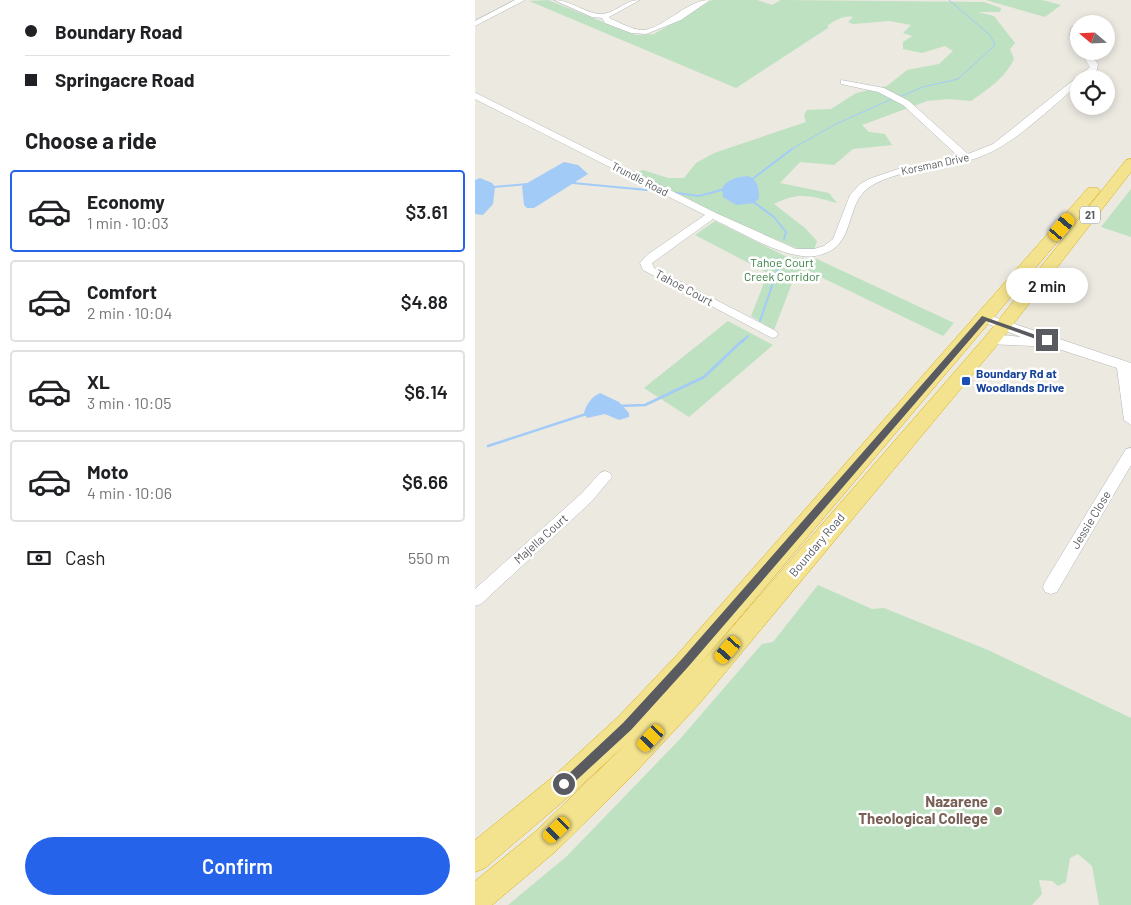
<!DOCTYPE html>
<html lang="en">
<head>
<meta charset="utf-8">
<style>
  body { margin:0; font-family:Barlow,sans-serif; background:#f6f6f6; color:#202124; height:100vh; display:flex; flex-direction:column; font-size:19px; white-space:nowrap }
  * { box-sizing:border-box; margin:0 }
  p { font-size:16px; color:#757577 }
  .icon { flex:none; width:28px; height:28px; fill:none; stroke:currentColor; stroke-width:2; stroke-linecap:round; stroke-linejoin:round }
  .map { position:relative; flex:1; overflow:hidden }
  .side { display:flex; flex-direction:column; background:#fff; width:475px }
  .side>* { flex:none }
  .banner { display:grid; align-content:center; height:110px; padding:0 25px; background:#fff }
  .needle { width:32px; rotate:289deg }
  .buttons { position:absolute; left:595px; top:15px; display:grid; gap:10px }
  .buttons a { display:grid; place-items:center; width:45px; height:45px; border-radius:50%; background:#fff; box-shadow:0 2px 8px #0003; font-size:25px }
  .end { position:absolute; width:22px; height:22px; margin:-11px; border:6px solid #595b60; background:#fff; box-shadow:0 0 0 2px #fff }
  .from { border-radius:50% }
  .bubble { position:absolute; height:35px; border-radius:18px; background:#fff; box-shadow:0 2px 8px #0003; font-size:16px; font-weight:600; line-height:35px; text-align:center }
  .car { position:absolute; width:15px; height:30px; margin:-15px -8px; border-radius:6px; box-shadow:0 0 4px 1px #0007; background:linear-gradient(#f5c518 24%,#345 0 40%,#f5c518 0 76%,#345 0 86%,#f5c518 0) }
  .banner b { display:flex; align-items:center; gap:18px; height:48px; font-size:19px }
  .banner b+b { border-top:1px solid #e0e0e0 }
  .banner i { width:12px; height:12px; background:#202124 }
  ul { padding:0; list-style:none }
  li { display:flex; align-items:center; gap:15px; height:82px; margin:0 10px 8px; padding:0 15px; border:2px solid #e0e0e0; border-radius:5px }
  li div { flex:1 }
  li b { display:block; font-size:19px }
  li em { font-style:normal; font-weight:600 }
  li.selected { border-color:#2563eb }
  li>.icon { width:45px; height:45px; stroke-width:1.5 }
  h2 { padding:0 25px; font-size:22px; line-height:60px }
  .pay { display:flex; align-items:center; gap:12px; height:55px; padding:0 25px; font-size:19px }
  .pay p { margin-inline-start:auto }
  .action { display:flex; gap:10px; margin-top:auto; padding:10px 25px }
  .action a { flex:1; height:58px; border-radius:30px; background:#2563eb; color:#fff; font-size:20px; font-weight:600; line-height:58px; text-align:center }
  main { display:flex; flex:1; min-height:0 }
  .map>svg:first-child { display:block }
  .green { fill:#bee1c1 }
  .water { fill:#a3cbf8 }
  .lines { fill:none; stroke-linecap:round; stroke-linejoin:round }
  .stream-far2 { stroke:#a3cbf8; stroke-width:1 }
  .stream-far1 { stroke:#a3cbf8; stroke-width:2 }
  .stream { stroke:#a3cbf8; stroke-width:2.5 }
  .minor-casing { stroke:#b6b7bc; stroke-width:1 }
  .highway-casing { stroke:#dbad10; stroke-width:1 }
  .minor { fill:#fff; fill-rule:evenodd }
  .highway { fill:#f4e38e; fill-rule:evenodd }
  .route { fill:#595b60 }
  .transit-dot { fill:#1a4fb4; stroke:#fff; stroke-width:2 }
  .education-dot { fill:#8d6e63; stroke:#fff; stroke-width:2 }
  .labels { text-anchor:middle; stroke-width:5; stroke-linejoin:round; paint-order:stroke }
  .far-street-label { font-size:11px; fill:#595b60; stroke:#fff }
  .shield { fill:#fff; stroke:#8b8c90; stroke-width:1 }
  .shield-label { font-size:11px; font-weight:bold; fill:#595b60 }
  .park-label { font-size:12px; fill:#3a7e43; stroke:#fff }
  .street-label { font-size:12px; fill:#595b60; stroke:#fff }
  .transit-label { font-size:12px; font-weight:bold; fill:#164399; stroke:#fff; text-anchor:start }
  .near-education-label { font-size:15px; font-weight:bold; fill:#785e54; stroke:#fff; text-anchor:end }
</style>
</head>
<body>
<main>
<section class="side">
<div class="banner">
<b><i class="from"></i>Boundary Road</b>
<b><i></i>Springacre Road</b>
</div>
<h2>Choose a ride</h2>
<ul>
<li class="selected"><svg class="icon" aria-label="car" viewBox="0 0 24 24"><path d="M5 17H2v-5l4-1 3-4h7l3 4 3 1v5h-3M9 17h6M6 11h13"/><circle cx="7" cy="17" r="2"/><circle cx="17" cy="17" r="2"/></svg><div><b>Economy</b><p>1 min · 10:03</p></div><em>$3.61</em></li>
<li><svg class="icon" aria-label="car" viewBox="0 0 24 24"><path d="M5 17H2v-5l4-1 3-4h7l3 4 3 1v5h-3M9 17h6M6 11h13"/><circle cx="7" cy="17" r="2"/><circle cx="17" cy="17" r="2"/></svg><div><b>Comfort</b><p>2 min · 10:04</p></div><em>$4.88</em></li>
<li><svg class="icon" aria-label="car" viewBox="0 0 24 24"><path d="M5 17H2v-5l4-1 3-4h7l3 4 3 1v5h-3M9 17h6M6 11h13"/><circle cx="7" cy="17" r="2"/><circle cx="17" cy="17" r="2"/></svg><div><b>XL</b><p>3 min · 10:05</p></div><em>$6.14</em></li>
<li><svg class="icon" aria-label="car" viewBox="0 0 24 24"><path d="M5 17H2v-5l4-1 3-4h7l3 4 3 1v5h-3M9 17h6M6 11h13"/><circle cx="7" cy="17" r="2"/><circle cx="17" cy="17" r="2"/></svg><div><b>Moto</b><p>4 min · 10:06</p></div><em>$6.66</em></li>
</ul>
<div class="pay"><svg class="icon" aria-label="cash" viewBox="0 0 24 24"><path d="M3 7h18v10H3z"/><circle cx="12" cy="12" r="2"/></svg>Cash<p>550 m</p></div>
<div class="action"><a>Confirm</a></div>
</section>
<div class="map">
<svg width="656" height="905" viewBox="0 0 656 905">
  <rect width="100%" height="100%" fill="#ebe9e0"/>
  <g class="green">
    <path d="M73 0 161 35 179 34 237 0H282L297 5 306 0 509 2 526 8 525 12H503L519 16 540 43 535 49 539 59C530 78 513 89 496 101L474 99 452 101 387 125 394 132 410 134 417 145 378 149 359 165 325 162 305 183 354 193 362 203C336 196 324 191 299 204L330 228 342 241 339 250 324 249 248 217 160 173 168 170 193 178H209L221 163 239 153 331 122 329 115 332 110 356 109 381 93 412 86 432 70 464 64 478 51 470 46 447 53 428 49V42L437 36 428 33 436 25 414 21 378 24 373 22 378 17C369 15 361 20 353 25V28L261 88 54 1Z"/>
    <polygon points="511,0 567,0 586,5 570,17"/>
    <polygon points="656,189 656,237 626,227"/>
    <polygon points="240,221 312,257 342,259 479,323 468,336 329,269 319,278 299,330 276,316 293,273 220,235"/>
    <polygon points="253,321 298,345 214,417 169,388"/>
    <polygon points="343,585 397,609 409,608 513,650 656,718 656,905 624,905 617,866 603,854 595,858 591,882 583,886 577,881 564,880 567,894 557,905 33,905 92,856 205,739 287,644 298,642"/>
  </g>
  <g class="water">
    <polygon points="89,162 103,165 113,174 59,208 52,208 49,205 47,186"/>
    <path d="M273 176C283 180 284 188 284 198L280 203 261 205 248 197 247 188C253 179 262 177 273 176Z"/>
    <polygon points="5,178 17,183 20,187 18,204 8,215 0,214 0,180"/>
    <path d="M125 393 144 402 154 413V417L144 420 130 414 112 418 109 413C111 405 117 396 125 393Z"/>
  </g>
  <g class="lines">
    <g class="stream-far2">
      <polyline points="426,96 448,87 483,79 520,45 515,35 474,0"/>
      <polyline points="315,150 361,124 417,99"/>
    </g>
    <g class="stream-far1">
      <polyline points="276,180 317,149"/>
      <polyline points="98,183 172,190"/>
      <polyline points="19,187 53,184"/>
      <polyline points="202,193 224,196 250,189"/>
      <polyline points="277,201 299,217 311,232 309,239"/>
      <polyline points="285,321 303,268 303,258"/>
      <polyline points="267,342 273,336"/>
    </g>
    <g class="stream">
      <polyline points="143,406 170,405 229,377 268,340"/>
      <polyline points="13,446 111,414"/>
    </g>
    <defs>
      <g id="minor">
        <polygon points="40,0 50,0 0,26 0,21"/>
        <path d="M79 0C96 0 115 16 128 14 142 12 150 0 165 0L134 17 136 19C146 23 159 31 170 30 193 25 212 0 235 0L206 20 171 34 156 33 130 23 127 18 117 17Z"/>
        <polygon points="600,26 604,28 602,39 604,48 594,39 596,28"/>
        <path d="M605 51H613L623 64 622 70 611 79H604V84C574 109 539 145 502 158 469 169 426 168 396 186 367 204 384 249 340 256 310 260 266 232 238 219L177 263 179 268 301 331 303 334 301 337 297 338 168 270 165 263 172 255 230 215 0 99V93L3 94 241 213 321 249H339L349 246 358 239 375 195 385 184 394 179 423 169 484 157 428 105 403 92 366 84V80L409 88 434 101 493 154 518 144 615 67Z"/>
        <path d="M510 314 656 363V425L649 420 642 368 565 343 559 346 512 344 510 341C518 332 536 336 546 337L506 321 504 318 506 315Z"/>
        <polygon points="656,448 656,465 582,592 576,594 570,592 568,587 570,582 651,449"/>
        <polygon points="130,471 135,473 137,477 117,501 6,604 0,606 0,589 107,493 125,473"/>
      </g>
      <polygon id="highway" points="656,159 656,172 522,345 224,704 158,775 80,852 17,905 0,905 0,881 60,832 153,742 98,793 10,868 0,872 0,840 80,775 143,717 201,656 613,188 623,188 625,191 623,194 220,670 510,337 651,160"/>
    </defs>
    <use href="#minor" class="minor-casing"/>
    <use href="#highway" class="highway-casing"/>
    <use href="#minor" class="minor"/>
    <use href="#highway" class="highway"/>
  </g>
  <polygon class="route" points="507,316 575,340 569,342 511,321 213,667 156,730 93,788 86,788 86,781 148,723 206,660"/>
  <rect class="transit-dot" x="486" y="376" width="10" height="10" rx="2.5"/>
  <circle class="education-dot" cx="523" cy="811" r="5"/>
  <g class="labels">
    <g class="far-street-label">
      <text transform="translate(460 164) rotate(-12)" y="4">Korsman Drive</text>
      <text transform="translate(165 179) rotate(27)" y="4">Trundle Road</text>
    </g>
    <rect class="shield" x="605" y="206.5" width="20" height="17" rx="4"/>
    <g class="shield-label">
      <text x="615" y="219">21</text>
    </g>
    <g class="park-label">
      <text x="307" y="267">Tahoe Court<tspan x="307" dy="14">Creek Corridor</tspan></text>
    </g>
    <g class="street-label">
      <text transform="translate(209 288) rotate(28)" y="4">Tahoe Court</text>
      <text transform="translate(616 520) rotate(-59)" y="4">Jessie Close</text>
      <text transform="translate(66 539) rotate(-42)" y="4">Majella Court</text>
      <text transform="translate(342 545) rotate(-50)" y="4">Boundary Road</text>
    </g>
    <g class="transit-label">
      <text x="501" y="378">Boundary Rd at<tspan x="501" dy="14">Woodlands Drive</tspan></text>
    </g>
    <g class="near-education-label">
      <text x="513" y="807">Nazarene<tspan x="513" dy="17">Theological College</tspan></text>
    </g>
  </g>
</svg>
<div class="buttons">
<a><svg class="needle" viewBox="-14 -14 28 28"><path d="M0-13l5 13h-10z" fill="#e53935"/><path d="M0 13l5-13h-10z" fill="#757577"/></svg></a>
<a><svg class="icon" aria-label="locate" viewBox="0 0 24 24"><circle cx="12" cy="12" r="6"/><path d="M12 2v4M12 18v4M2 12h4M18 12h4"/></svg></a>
</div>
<i class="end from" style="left:89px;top:784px"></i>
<i class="end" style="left:572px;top:340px"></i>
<div class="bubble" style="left:531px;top:268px;width:82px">2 min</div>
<i class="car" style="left:587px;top:227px;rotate:40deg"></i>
<i class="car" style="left:253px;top:650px;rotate:221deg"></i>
<i class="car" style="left:176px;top:738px;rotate:223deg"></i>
<i class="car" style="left:82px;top:830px;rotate:226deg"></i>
</div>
</main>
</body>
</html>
